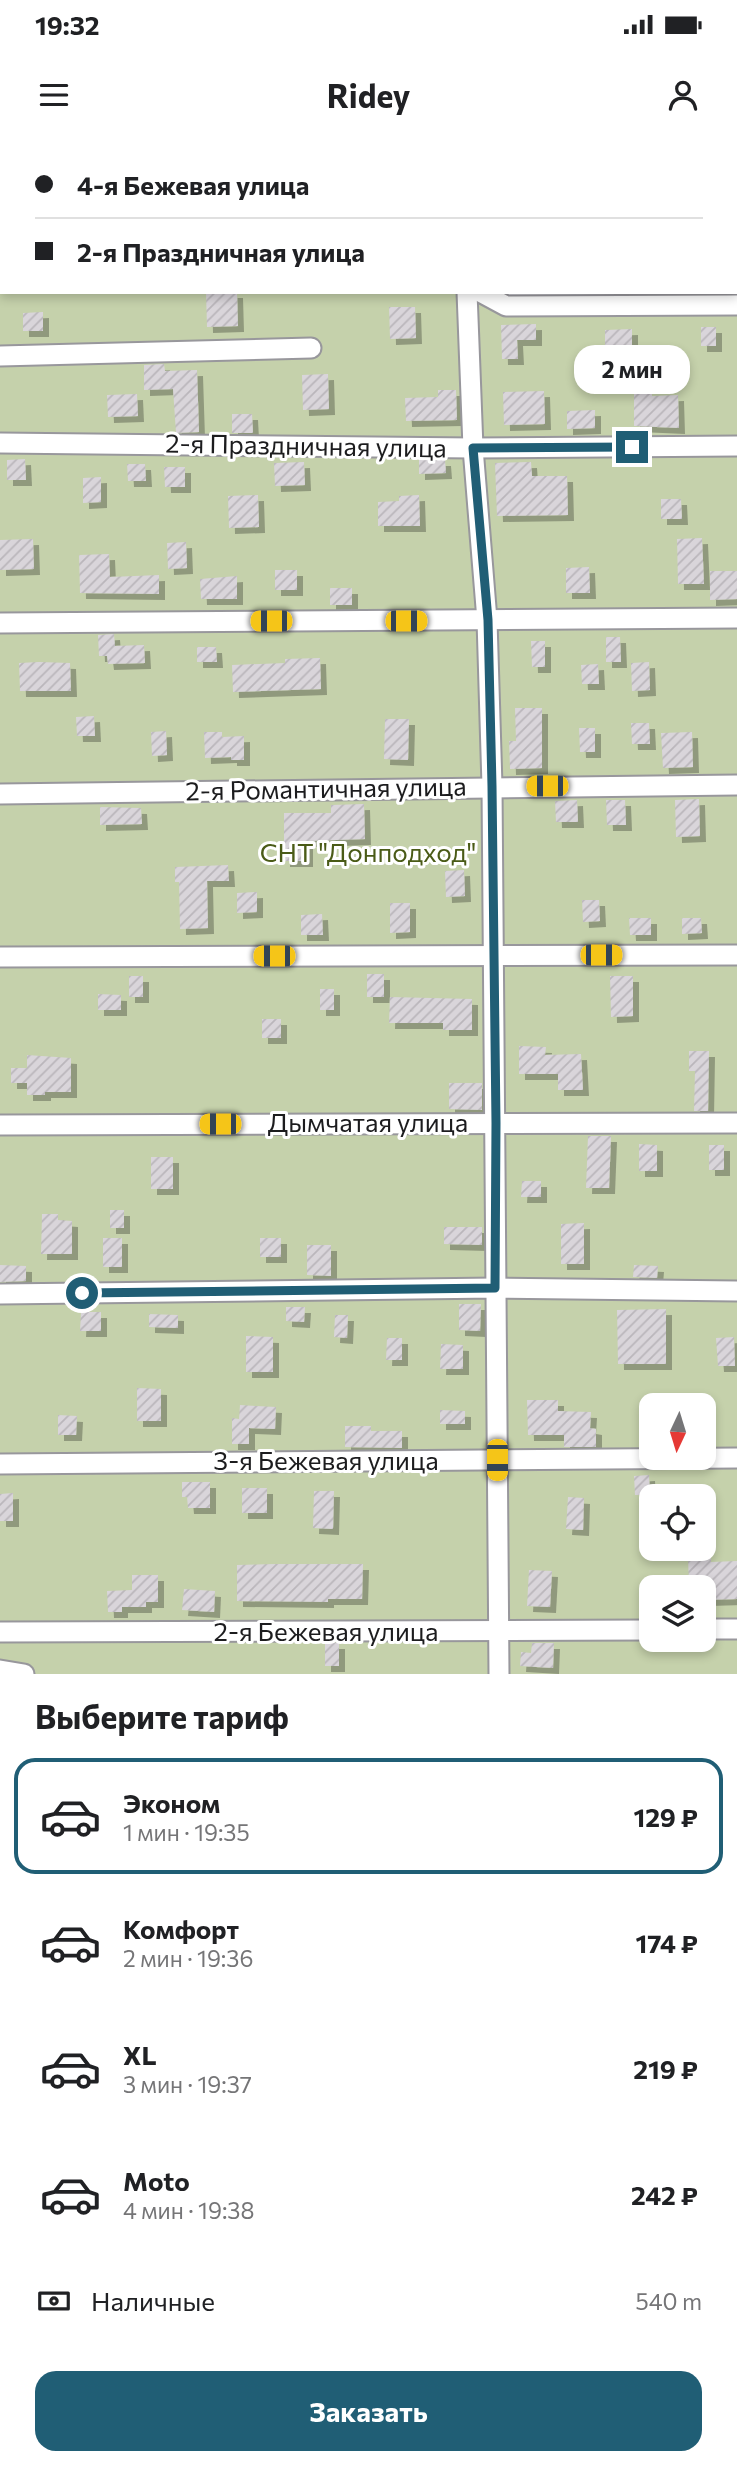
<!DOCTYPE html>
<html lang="ru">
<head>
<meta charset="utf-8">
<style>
  body { margin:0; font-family:Commissioner,sans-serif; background:#f6f6f6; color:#202124; height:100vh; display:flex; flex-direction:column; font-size:26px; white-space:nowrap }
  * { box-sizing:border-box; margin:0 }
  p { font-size:23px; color:#757577 }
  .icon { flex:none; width:38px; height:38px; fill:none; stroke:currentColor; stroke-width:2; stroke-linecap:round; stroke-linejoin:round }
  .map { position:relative; height:1534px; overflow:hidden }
  .drawer { display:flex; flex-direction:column; background:#fff; flex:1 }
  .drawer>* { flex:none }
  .banner { position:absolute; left:0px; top:0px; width:738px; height:154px; box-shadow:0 4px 10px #0003; display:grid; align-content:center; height:154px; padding:0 35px; background:#fff }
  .needle { width:46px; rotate:184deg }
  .fabs { position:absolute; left:639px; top:1253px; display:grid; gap:14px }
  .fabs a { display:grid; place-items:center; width:77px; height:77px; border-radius:14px; background:#fff; box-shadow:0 4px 10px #0003; font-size:35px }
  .end { position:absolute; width:32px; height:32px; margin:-16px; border:9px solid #205e75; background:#fff; box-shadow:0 0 0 4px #fff }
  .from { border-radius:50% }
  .bubble { position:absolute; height:49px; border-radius:21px; background:#fff; box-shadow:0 4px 10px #0003; font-size:23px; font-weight:700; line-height:49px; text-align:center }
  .car { position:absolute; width:21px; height:42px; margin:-21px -10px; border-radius:9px; box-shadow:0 0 5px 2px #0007; background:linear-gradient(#f5c518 24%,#345 0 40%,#f5c518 0 76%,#345 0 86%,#f5c518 0) }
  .banner b { display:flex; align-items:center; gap:24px; height:66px; font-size:26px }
  .banner b+b { border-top:2px solid #e0e0e0 }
  .banner i { width:18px; height:18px; background:#202124 }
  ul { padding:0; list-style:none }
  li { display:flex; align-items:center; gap:21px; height:116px; margin:0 14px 10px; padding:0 21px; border:4px solid transparent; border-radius:21px }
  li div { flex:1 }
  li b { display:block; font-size:26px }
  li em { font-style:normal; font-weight:700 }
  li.active { border-color:#205e75 }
  li>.icon { width:63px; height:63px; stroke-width:1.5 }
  h2 { padding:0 35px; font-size:32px; line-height:84px }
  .pay { display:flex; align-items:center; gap:18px; height:77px; padding:0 35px; font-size:26px }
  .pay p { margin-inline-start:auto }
  .button { display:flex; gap:14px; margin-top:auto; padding:14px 35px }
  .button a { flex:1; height:80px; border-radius:21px; background:#205e75; color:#fff; font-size:28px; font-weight:700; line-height:80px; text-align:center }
  .status { display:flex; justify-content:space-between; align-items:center; height:49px; padding:0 35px; background:#fff; direction:ltr }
  .status svg { height:19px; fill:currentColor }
  header { display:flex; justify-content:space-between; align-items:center; height:91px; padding:0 35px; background:#fff; font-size:32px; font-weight:700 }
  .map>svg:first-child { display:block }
  .garden { fill:#c5d1ab; fill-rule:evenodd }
  .building { fill:url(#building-hatch); filter:url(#shadow) }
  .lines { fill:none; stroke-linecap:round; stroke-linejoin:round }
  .street-casing { stroke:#98979c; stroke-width:23 }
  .street { stroke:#fff; stroke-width:19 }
  .route { stroke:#205e75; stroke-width:9 }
  .labels { text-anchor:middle; stroke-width:6; stroke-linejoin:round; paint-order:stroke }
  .street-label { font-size:26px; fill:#1c1c1e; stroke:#fff }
  .park-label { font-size:26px; fill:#4a5b17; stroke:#fff }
</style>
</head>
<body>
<div class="status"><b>19:32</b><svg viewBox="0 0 49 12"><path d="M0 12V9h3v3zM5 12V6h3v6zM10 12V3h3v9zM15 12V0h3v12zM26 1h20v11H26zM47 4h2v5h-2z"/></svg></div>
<header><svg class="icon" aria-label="menu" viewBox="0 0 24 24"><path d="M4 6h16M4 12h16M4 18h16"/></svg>Ridey<svg class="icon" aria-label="person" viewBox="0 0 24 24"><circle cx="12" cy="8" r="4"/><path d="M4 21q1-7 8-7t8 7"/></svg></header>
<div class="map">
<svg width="737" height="1534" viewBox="0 0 737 1534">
  <defs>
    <pattern id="building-hatch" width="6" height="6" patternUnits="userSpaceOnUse" patternTransform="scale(1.75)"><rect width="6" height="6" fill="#d9d5da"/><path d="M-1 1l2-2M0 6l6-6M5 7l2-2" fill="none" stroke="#bab6bb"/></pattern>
    <filter id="shadow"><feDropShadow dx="6" dy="6" stdDeviation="0" flood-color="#0004"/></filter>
  </defs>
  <rect width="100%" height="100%" fill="#f6f6fc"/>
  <path class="garden" d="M0 60H2V152H481L493 162 737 158V1534H0ZM651 1265H704V1318H651ZM651 1356H704V1409H651ZM651 1447H704V1500H651Z"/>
  <g class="building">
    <polygon points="206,152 237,152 238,186 207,187"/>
    <polygon points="389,167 415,167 416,198 390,199"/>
    <polygon points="43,172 43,191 23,191 23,173"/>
    <polygon points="536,184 536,200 517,200 518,219 502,219 501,185"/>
    <rect x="701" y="187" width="15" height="19"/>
    <polygon points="632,189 632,210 605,211 605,190"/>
    <polygon points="164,224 165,231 197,230 199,292 176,293 173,249 144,250 144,225"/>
    <polygon points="328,234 329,269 303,270 302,235"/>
    <polygon points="438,250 456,250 457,280 406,281 405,258 438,257"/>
    <polygon points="544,251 545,284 504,285 503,252"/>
    <polygon points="652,253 652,256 678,255 679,288 634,286 634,254"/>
    <polygon points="137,254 138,276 108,277 107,255"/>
    <polygon points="595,270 595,288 567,289 567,271"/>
    <polygon points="232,274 252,274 253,293 232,293"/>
    <polygon points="25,319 26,340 7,340 7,320"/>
    <polygon points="419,320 445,320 446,333 419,334"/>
    <polygon points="304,322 305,345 275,346 274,323"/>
    <polygon points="531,322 532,336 567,336 568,375 497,376 495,323"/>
    <polygon points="127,324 145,324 146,341 128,341"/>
    <polygon points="164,327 185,327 185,347 165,347"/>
    <polygon points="101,337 101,362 83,363 83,338"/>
    <polygon points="258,355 259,387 229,388 228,356"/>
    <polygon points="419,355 420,386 378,386 378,362 399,361 399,356"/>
    <polygon points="661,359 681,359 682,379 661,379"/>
    <polygon points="702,398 704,444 678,444 677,399"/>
    <polygon points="33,399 34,429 0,430 0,400"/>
    <polygon points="186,402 187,428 168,429 167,403"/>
    <polygon points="109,414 110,437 159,435 159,454 80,453 79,415"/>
    <polygon points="589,427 590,453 566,453 566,428"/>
    <rect x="275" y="430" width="22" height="20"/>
    <polygon points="710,431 737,431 737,459 710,460"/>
    <polygon points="237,436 237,459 201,459 200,439"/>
    <rect x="330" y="448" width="22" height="17"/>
    <polygon points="114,494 115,506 144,505 145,523 108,524 107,516 99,516 98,495"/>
    <polygon points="606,497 620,497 621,522 606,522"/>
    <polygon points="531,501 545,501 545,527 532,527"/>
    <polygon points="197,507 216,507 217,522 197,522"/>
    <polygon points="320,518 321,549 233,552 232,525 285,523 285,519"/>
    <polygon points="39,522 70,523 71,551 20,551 19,523"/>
    <polygon points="649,522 650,550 632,551 631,523"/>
    <polygon points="598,524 599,544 582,544 581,525"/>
    <polygon points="515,568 542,568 542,628 510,629 509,601 516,601"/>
    <polygon points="94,576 95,596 77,596 76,577"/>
    <polygon points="385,579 409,579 408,620 384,619"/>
    <polygon points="631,583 649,583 650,604 632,604"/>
    <polygon points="579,588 595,588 595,612 580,612"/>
    <polygon points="166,591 167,615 152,616 151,592"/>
    <polygon points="204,592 222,592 222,597 244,596 244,620 231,620 231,617 205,618"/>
    <polygon points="692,592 693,627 663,628 661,593"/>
    <polygon points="699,659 700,696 676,697 675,660"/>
    <polygon points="577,660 578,682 556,682 555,661"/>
    <polygon points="606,660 625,660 626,685 607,685"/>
    <polygon points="364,664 365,699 307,701 307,721 284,721 284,673 331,673 331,665"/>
    <polygon points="100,667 141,668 142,684 100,685"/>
    <polygon points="228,725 229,741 207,741 208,788 180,789 179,742 175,742 175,727"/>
    <polygon points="464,730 465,756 446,757 445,731"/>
    <polygon points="257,752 257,772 237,773 237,753"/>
    <polygon points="582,760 599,760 600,781 583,782"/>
    <polygon points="390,763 410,763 410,792 390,793"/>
    <polygon points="322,774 323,795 301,795 301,775"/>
    <polygon points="629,778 651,778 651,795 630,795"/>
    <polygon points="682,778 701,778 702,793 682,794"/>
    <rect x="367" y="834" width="17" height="23"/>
    <rect x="129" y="836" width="14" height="21"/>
    <polygon points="610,836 633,836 633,876 611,877"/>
    <rect x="320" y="849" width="14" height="21"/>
    <polygon points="98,854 121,855 121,870 98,870"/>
    <polygon points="390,857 472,859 472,890 443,890 443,883 389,883"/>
    <rect x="262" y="879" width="19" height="19"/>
    <polygon points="519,906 546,907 545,915 581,914 583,950 558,950 558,934 519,934"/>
    <polygon points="689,911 709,911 708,971 694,971 695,931 689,931"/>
    <polygon points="27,915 71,918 71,952 45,952 45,955 27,955 27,943 11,943 11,928 27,928"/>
    <polygon points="449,943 482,943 482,970 449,969"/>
    <polygon points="588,996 611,996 609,1048 586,1048"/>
    <polygon points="639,1004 657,1005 657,1031 639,1031"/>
    <rect x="709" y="1005" width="15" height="25"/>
    <rect x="151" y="1017" width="22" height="32"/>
    <polygon points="522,1041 541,1041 541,1057 521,1057"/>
    <rect x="110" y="1070" width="14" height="18"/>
    <polygon points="42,1074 58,1074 58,1080 72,1081 72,1114 41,1114"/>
    <polygon points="584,1083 584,1124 561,1124 561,1084"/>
    <polygon points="444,1087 482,1087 482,1105 444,1104"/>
    <rect x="103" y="1098" width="19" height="29"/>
    <rect x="260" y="1098" width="21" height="19"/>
    <polygon points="307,1105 331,1105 331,1136 307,1135"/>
    <polygon points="0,1125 26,1126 26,1141 0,1142"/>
    <polygon points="634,1125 658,1126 657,1138 633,1137"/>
    <polygon points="459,1164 481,1164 480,1191 459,1190"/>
    <polygon points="286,1167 305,1167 304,1182 286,1181"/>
    <polygon points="666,1169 666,1224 618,1224 617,1170"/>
    <polygon points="81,1172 101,1172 101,1191 80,1191"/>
    <polygon points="149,1174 178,1175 178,1188 149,1187"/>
    <polygon points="335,1175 348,1175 347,1198 334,1197"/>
    <polygon points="246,1196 273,1197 273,1232 246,1232"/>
    <polygon points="734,1197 735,1226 718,1226 716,1198"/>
    <polygon points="387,1198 402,1198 402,1220 386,1220"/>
    <polygon points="441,1204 463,1205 463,1229 440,1229"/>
    <polygon points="137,1248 161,1249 161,1281 137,1281"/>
    <polygon points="527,1260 558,1260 558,1271 591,1272 590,1288 596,1289 596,1307 564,1307 564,1295 528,1295"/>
    <polygon points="240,1265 276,1267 275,1289 249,1288 249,1304 232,1304 232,1278 239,1279"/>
    <polygon points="440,1270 465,1271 465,1284 440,1284"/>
    <polygon points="58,1275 77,1276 76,1295 58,1295"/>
    <polygon points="345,1286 371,1286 371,1291 402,1291 402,1308 345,1307"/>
    <polygon points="649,1335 650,1355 635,1355 634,1336"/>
    <polygon points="182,1342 210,1342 210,1368 188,1368 187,1357 182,1357"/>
    <rect x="242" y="1348" width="25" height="25"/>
    <polygon points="314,1351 334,1351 333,1389 313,1388"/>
    <polygon points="13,1353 13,1381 0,1381 0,1354"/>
    <polygon points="568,1357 584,1358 583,1390 566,1389"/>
    <polygon points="688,1416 711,1416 711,1422 737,1421 737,1459 704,1460 704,1447 689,1447"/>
    <polygon points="275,1424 363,1424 362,1459 328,1459 328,1462 237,1461 237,1425"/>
    <polygon points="529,1430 552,1431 550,1467 527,1466"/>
    <polygon points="132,1435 158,1435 158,1462 146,1462 146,1467 122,1467 122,1472 108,1472 107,1451 132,1450"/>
    <polygon points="184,1449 215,1451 214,1472 182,1470"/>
    <rect x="325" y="1503" width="14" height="23"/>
    <polygon points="532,1503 554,1503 553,1528 520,1526 521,1512 531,1513"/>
  </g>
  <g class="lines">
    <defs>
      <g id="street">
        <polyline points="288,0 290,2"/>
        <polyline points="130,2 134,0"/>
        <polyline points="0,51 2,51"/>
        <polyline points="467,152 473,308 487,480 492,646 499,1534"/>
        <polyline points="480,152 506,166 737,165"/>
        <polyline points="0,216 311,208"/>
        <polyline points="0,303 473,308 737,306"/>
        <polyline points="0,483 737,478"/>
        <polyline points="0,654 737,645"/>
        <polyline points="0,817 737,815"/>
        <polyline points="0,985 737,983"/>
        <polyline points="0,1154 495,1148 737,1151"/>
        <polyline points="0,1324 737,1318"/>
        <polyline points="704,1489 737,1489"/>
        <polyline points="0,1492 651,1490"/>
        <polyline points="0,1530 24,1534"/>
      </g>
    </defs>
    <use href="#street" class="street-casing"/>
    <use href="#street" class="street"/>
  </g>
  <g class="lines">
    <polyline class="route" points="82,1153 495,1148 496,983 492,646 488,480 473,308 632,307"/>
  </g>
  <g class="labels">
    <g class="street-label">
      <text transform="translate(306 306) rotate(1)" y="9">2-я Праздничная улица</text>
      <text transform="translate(326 649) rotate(-1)" y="9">2-я Романтичная улица</text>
      <text x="368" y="992">Дымчатая улица</text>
      <text x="326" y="1330">3-я Бежевая улица</text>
      <text x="326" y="1501">2-я Бежевая улица</text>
    </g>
    <g class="park-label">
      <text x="368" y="722">СНТ "Донподход"</text>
    </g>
  </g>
</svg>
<div class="fabs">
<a><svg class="needle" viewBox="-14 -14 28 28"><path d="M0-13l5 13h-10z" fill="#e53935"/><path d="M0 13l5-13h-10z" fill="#757577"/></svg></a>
<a><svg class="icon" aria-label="locate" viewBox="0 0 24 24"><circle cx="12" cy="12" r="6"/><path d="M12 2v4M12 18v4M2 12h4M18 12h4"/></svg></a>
<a><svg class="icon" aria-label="layers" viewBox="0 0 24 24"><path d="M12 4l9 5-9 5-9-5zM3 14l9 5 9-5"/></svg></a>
</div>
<i class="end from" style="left:82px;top:1153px"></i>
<i class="end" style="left:632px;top:307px"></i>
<div class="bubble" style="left:574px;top:205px;width:116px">2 мин</div>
<i class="car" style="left:271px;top:481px;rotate:270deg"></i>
<i class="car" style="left:406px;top:481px;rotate:90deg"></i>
<i class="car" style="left:547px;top:646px;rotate:270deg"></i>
<i class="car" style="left:601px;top:815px;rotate:90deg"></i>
<i class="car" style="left:274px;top:816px;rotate:270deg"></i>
<i class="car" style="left:220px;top:984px;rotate:270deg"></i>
<i class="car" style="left:497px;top:1320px;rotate:180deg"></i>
<div class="banner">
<b><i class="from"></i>4-я Бежевая улица</b>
<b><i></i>2-я Праздничная улица</b>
</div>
</div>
<section class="drawer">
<h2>Выберите тариф</h2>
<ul>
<li class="active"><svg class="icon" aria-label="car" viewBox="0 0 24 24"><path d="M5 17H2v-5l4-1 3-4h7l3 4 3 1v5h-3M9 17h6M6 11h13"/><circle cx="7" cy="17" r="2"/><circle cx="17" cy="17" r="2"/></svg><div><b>Эконом</b><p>1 мин · 19:35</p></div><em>129 ₽</em></li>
<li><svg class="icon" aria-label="car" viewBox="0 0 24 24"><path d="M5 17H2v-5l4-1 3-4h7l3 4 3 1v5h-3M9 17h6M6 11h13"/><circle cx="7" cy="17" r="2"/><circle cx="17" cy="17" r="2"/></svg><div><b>Комфорт</b><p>2 мин · 19:36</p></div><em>174 ₽</em></li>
<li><svg class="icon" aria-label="car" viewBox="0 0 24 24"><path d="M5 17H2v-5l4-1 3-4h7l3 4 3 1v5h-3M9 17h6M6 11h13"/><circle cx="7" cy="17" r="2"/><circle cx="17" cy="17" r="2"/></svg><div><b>XL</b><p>3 мин · 19:37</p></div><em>219 ₽</em></li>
<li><svg class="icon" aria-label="car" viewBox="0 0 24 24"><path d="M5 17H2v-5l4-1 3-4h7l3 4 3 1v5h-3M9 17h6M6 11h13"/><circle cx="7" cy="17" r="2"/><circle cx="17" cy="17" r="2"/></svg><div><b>Moto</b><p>4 мин · 19:38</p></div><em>242 ₽</em></li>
</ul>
<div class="pay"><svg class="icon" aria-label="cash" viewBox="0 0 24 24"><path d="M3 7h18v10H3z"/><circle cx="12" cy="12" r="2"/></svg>Наличные<p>540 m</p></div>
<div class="button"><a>Заказать</a></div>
</section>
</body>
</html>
